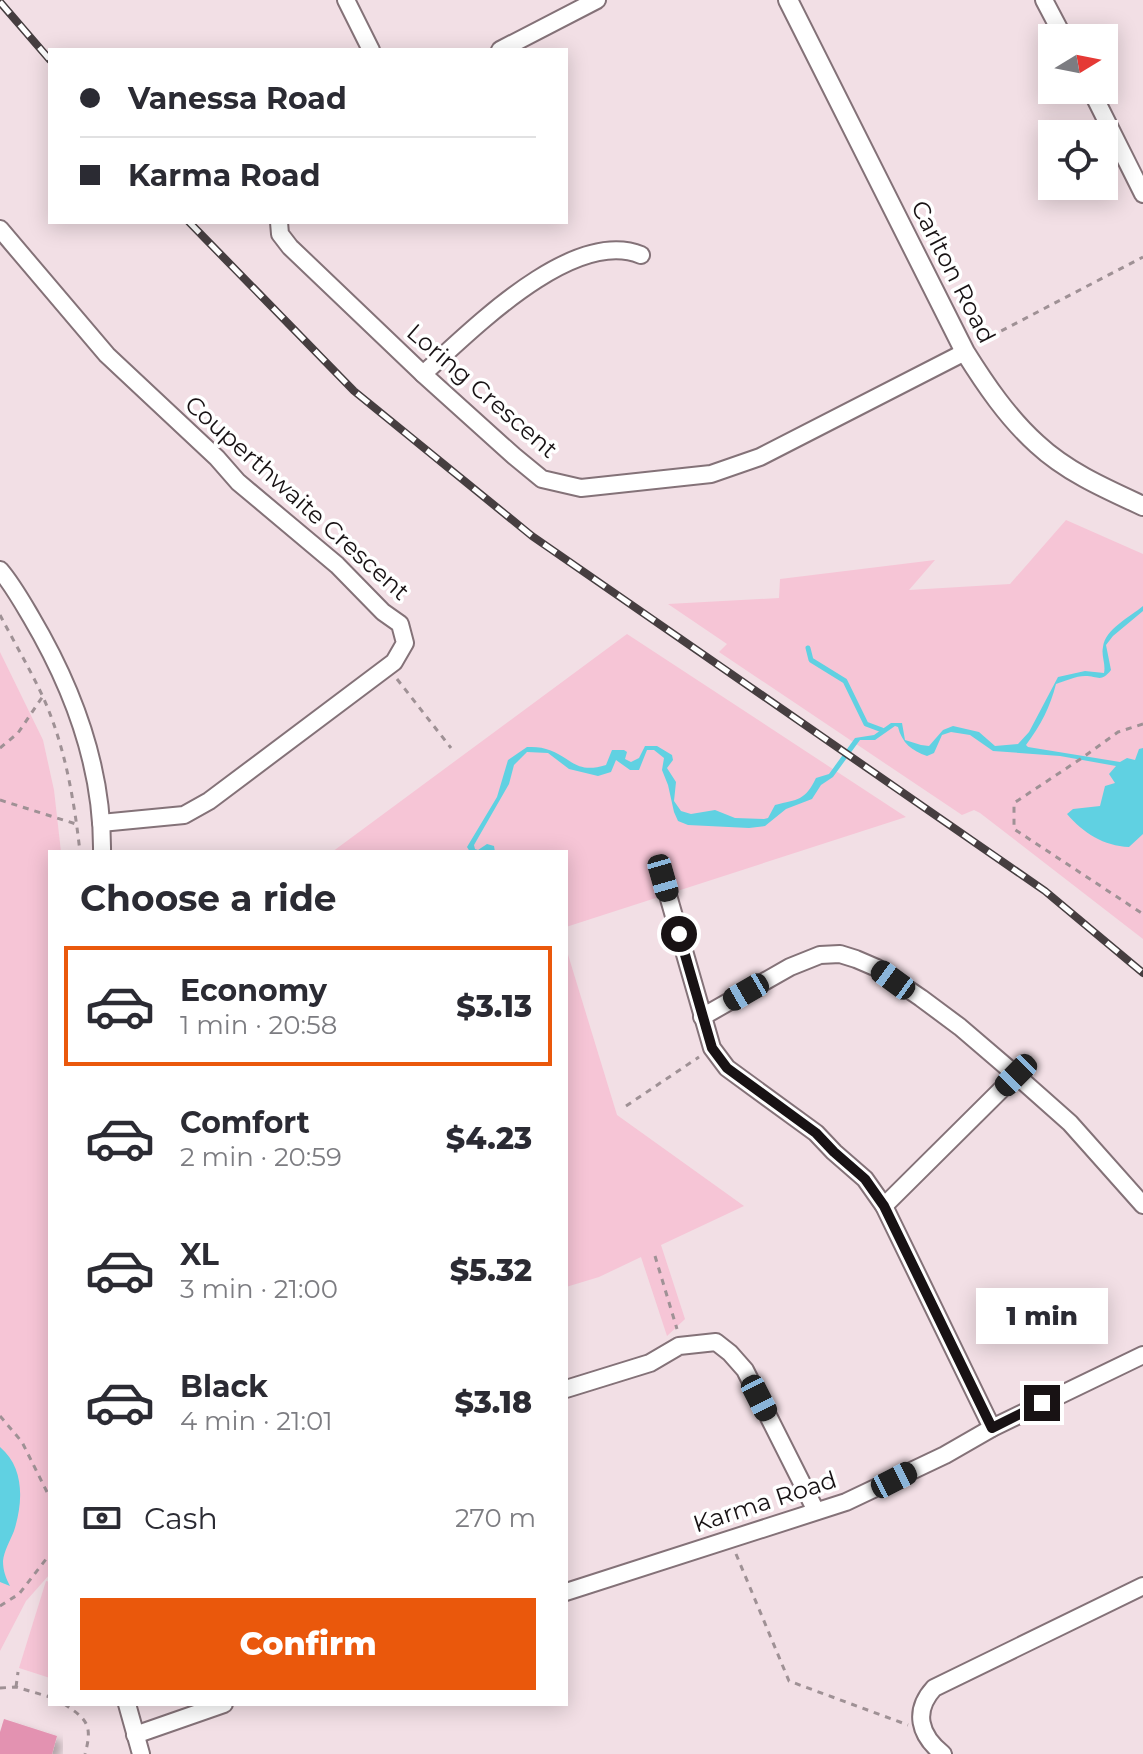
<!DOCTYPE html>
<html lang="en">
<head>
<meta charset="utf-8">
<style>
  body { margin:0; font-family:Montserrat,sans-serif; background:#f2f2f3; color:#2b2b33; height:100vh; display:flex; flex-direction:column; font-size:30px; white-space:nowrap }
  * { box-sizing:border-box; margin:0 }
  p { font-size:26px; color:#7c7c81 }
  .icon { flex:none; width:44px; height:44px; fill:none; stroke:currentColor; stroke-width:2; stroke-linecap:round; stroke-linejoin:round }
  .map { position:relative; flex:1; overflow:hidden }
  .side { position:absolute; left:48px; top:850px; width:520px; height:856px; display:flex; flex-direction:column; background:#fff; border-radius:0px; box-shadow:0 4px 20px #0003 }
  .side>* { flex:none }
  .hud { position:absolute; left:48px; top:48px; width:520px; height:176px; border-radius:0px; box-shadow:0 4px 20px #0003; display:grid; align-content:center; height:176px; padding:0 32px; background:#fff }
  .needle { width:52px; rotate:80deg }
  .fabs { position:absolute; left:1038px; top:24px; display:grid; gap:16px }
  .fabs a { display:grid; place-items:center; width:80px; height:80px; border-radius:0px; background:#fff; box-shadow:0 4px 20px #0003; font-size:40px }
  .end { position:absolute; width:36px; height:36px; margin:-18px; border:10px solid #181214; background:#fff; box-shadow:0 0 0 4px #fff }
  .from { border-radius:50% }
  .bubble { position:absolute; height:56px; border-radius:0px; background:#fff; box-shadow:0 4px 20px #0003; font-size:26px; font-weight:800; line-height:56px; text-align:center }
  .car { position:absolute; width:24px; height:48px; margin:-24px -12px; border-radius:10px; box-shadow:0 0 6px 2px #0007; background:linear-gradient(#222 24%,#8ab4d8 0 40%,#222 0 76%,#8ab4d8 0 86%,#222 0) }
  .hud b { display:flex; align-items:center; gap:28px; height:76px; font-size:30px }
  .hud b+b { border-top:2px solid #e1e1e2 }
  .hud i { width:20px; height:20px; background:#2b2b33 }
  ul { padding:0; list-style:none }
  li { display:flex; align-items:center; gap:24px; height:120px; margin:0 16px 12px; padding:0 16px; border:4px solid transparent; border-radius:0px }
  li div { flex:1 }
  li b { display:block; font-size:30px }
  li em { font-style:normal; font-weight:800 }
  li.on { border-color:#ea580c }
  li>.icon { width:72px; height:72px; stroke-width:1.5 }
  h2 { padding:0 32px; font-size:36px; line-height:96px }
  .pay { display:flex; align-items:center; gap:20px; height:88px; padding:0 32px; font-size:30px }
  .pay p { margin-inline-start:auto }
  .cta { display:flex; gap:16px; margin-top:auto; padding:16px 32px }
  .cta a { flex:1; height:92px; border-radius:0px; background:#ea580c; color:#fff; font-size:32px; font-weight:800; line-height:92px; text-align:center }
  .map>svg:first-child { display:block }
  .green { fill:#f6c5d6 }
  .water { fill:#60d1e2 }
  .lines { fill:none; stroke-linecap:round; stroke-linejoin:round }
  .stream { stroke:#60d1e2; stroke-width:5 }
  .building { fill:#e392b1; filter:url(#shadow) }
  .minor-casing { stroke:#847278; stroke-width:20 }
  .tertiary-casing { stroke:#847278; stroke-width:22 }
  .path { stroke:#9f9195; stroke-width:3; stroke-dasharray:6 6; stroke-linecap:butt }
  .minor { stroke:#fff; stroke-width:16 }
  .tertiary { stroke:#fff; stroke-width:18 }
  .rail-casing { stroke:#463e40; stroke-width:8 }
  .rail { stroke:#fff; stroke-width:5; stroke-dasharray:15; stroke-linecap:butt }
  .route { stroke:#181214; stroke-width:10 }
  .labels { text-anchor:middle; stroke-width:7; stroke-linejoin:round; paint-order:stroke }
  .street-label { font-size:24px; fill:#181214; stroke:#fff }
</style>
</head>
<body>
<div class="map">
<svg width="1143" height="1754" viewBox="0 0 1143 1754">
  <defs>
    <filter id="shadow"><feDropShadow dx="6" dy="6" stdDeviation="4" flood-color="#0004"/></filter>
  </defs>
  <rect width="100%" height="100%" fill="#f2dfe5"/>
  <g class="green">
    <polygon points="1066,520 1143,554 1143,939 980,813 974,810 962,815 719,652 727,644 668,604 779,598 780,579 935,560 909,590 1010,584"/>
    <polygon points="627,634 906,817 566,927 566,852 332,852"/>
    <polygon points="0,652 43,740 54,790 61,852 50,852 50,1574 26,1601 0,1651"/>
    <polygon points="566,948 617,1115 744,1206 661,1245 685,1319 667,1336 641,1257 599,1277 566,1287"/>
    <polygon points="46,1581 50,1582 50,1678 19,1668"/>
  </g>
  <g class="water">
    <path d="M1143 606V611L1113 636 1106 645 1111 670C1101 683 1098 676 1085 676 1076 676 1065 681 1056 684 1050 707 1041 725 1026 745L1028 747 1120 762 1127 758 1135 760 1139 749 1143 748V834L1129 847C1104 846 1083 833 1067 814L1073 809 1100 806 1105 786 1115 783 1109 774 1116 766 1060 756 993 751 970 735 951 732 942 735 934 753 927 756C912 751 902 743 898 727L895 726 875 740H860L833 777 821 785 812 799 786 809 765 826 749 828 688 825 678 821 674 812 668 785 662 770 664 758 654 750H647L639 770H630L616 760 611 772 598 776 569 769 548 753 527 752 514 765 509 784 474 845 475 849 478 850 487 844 494 846 495 852H489L487 850 470 852 467 847 497 797 508 760 527 747C533 747 540 747 546 749 571 756 574 775 606 765L612 750H624L627 752 625 759 631 762 639 758 645 746H657L672 755 673 760 667 768 676 782 674 801 681 811 691 814 715 810 735 818 764 819 768 818 775 805C798 799 805 801 816 778L829 774 855 738 874 735 891 723H902L905 740 921 745 929 746 943 730 953 726 979 732 995 746 1018 744 1029 732 1058 677 1085 671 1104 673C1106 664 1101 656 1103 647 1105 629 1130 617 1143 606Z"/>
    <path d="M0 1447C25 1468 23 1503 14 1531 10 1541 4 1551 3 1561 3 1571 6 1578 10 1586L0 1582Z"/>
  </g>
  <g class="lines">
    <polyline class="stream" points="808,648 811,660 845,681 866,724 882,730"/>
  </g>
  <polygon class="building" points="4,1719 57,1736 52,1754 0,1754 0,1732"/>
  <g class="lines">
    <defs>
      <g id="minor">
        <polyline points="346,0 371,50"/>
        <polyline points="1044,0 1064,38"/>
        <polyline points="500,50 597,0"/>
        <polyline points="1091,90 1143,194"/>
        <polyline points="279,222 280,234 290,247 423,374 514,456 542,479 581,488 711,474 760,457 965,352"/>
        <polyline points="0,229 107,355 217,458 238,482 337,565 383,612 400,624 405,643 394,662 209,801 184,815 101,823"/>
        <path d="M423 374C470 332 572 227 641 255"/>
        <path d="M0 570C12 584 21 600 31 617 73 688 103 768 102 852"/>
        <polyline points="663,878 712,1048 727,1068 816,1133 834,1152 865,1179 884,1206 992,1428"/>
        <polyline points="702,1017 790,967 820,955 840,954 856,959 877,968 921,998 960,1027 1016,1075 1070,1123 1143,1205"/>
        <polyline points="884,1206 1016,1075"/>
        <polyline points="566,1389 650,1363 679,1346 716,1342 730,1353 745,1370 816,1511"/>
        <polyline points="566,1592 846,1502 945,1455 992,1428 1143,1355"/>
        <polyline points="127,1704 141,1754"/>
        <polyline points="135,1735 224,1704"/>
        <path d="M943 1754C919 1735 913 1711 934 1688L1143 1586"/>
      </g>
      <path id="tertiary" d="M788 0 965 352C985 384 1008 418 1037 444 1067 472 1106 489 1143 506"/>
    </defs>
    <use href="#minor" class="minor-casing"/>
    <use href="#tertiary" class="tertiary-casing"/>
    <g class="path">
      <polyline points="980,342 1143,257"/>
      <path d="M0 615C14 642 30 669 43 697 65 746 74 799 80 852"/>
      <polyline points="397,679 451,748"/>
      <polyline points="1143,724 1118,732 1082,758 1014,803 1014,829 1143,914"/>
      <polyline points="0,748 18,733 43,696"/>
      <polyline points="0,800 76,824"/>
      <polyline points="626,1106 699,1057"/>
      <polyline points="655,1256 677,1329"/>
      <polyline points="0,1416 22,1442 50,1498"/>
      <polyline points="736,1554 789,1681 908,1725"/>
      <polyline points="0,1606 19,1594 50,1554"/>
      <polyline points="16,1687 18,1672"/>
      <polyline points="0,1688 16,1687 50,1697"/>
      <path d="M64 1704C87 1719 93 1725 85 1754"/>
    </g>
    <use href="#minor" class="minor"/>
    <use href="#tertiary" class="tertiary"/>
    <defs>
      <g id="rail">
        <polyline points="0,2 50,60"/>
        <polyline points="189,222 354,391 532,536 1045,891 1143,973"/>
      </g>
    </defs>
    <use href="#rail" class="rail-casing"/>
    <use href="#rail" class="rail"/>
  </g>
  <g class="lines">
    <polyline class="route" points="679,934 712,1048 727,1068 816,1133 834,1152 865,1179 884,1206 992,1428 1042,1403"/>
  </g>
  <g class="labels">
    <g class="street-label">
      <text transform="translate(953 272) rotate(63)" y="8">Carlton Road</text>
      <text transform="translate(482 391) rotate(41)" y="8">Loring Crescent</text>
      <text transform="translate(297 498) rotate(42)" y="8">Couperthwaite Crescent</text>
      <text transform="translate(765 1502) rotate(-18)" y="8">Karma Road</text>
    </g>
  </g>
</svg>
<div class="fabs">
<a><svg class="needle" viewBox="-14 -14 28 28"><path d="M0-13l5 13h-10z" fill="#e53935"/><path d="M0 13l5-13h-10z" fill="#7c7c81"/></svg></a>
<a><svg class="icon" aria-label="locate" viewBox="0 0 24 24"><circle cx="12" cy="12" r="6"/><path d="M12 2v4M12 18v4M2 12h4M18 12h4"/></svg></a>
</div>
<i class="end from" style="left:679px;top:934px"></i>
<i class="end" style="left:1042px;top:1403px"></i>
<div class="bubble" style="left:976px;top:1288px;width:132px">1 min</div>
<i class="car" style="left:663px;top:878px;rotate:164deg"></i>
<i class="car" style="left:893px;top:980px;rotate:306deg"></i>
<i class="car" style="left:746px;top:992px;rotate:240deg"></i>
<i class="car" style="left:1016px;top:1075px;rotate:225deg"></i>
<i class="car" style="left:759px;top:1398px;rotate:153deg"></i>
<i class="car" style="left:894px;top:1480px;rotate:63deg"></i>
<div class="hud">
<b><i class="from"></i>Vanessa Road</b>
<b><i></i>Karma Road</b>
</div>
<section class="side">
<h2>Choose a ride</h2>
<ul>
<li class="on"><svg class="icon" aria-label="car" viewBox="0 0 24 24"><path d="M5 17H2v-5l4-1 3-4h7l3 4 3 1v5h-3M9 17h6M6 11h13"/><circle cx="7" cy="17" r="2"/><circle cx="17" cy="17" r="2"/></svg><div><b>Economy</b><p>1 min · 20:58</p></div><em>$3.13</em></li>
<li><svg class="icon" aria-label="car" viewBox="0 0 24 24"><path d="M5 17H2v-5l4-1 3-4h7l3 4 3 1v5h-3M9 17h6M6 11h13"/><circle cx="7" cy="17" r="2"/><circle cx="17" cy="17" r="2"/></svg><div><b>Comfort</b><p>2 min · 20:59</p></div><em>$4.23</em></li>
<li><svg class="icon" aria-label="car" viewBox="0 0 24 24"><path d="M5 17H2v-5l4-1 3-4h7l3 4 3 1v5h-3M9 17h6M6 11h13"/><circle cx="7" cy="17" r="2"/><circle cx="17" cy="17" r="2"/></svg><div><b>XL</b><p>3 min · 21:00</p></div><em>$5.32</em></li>
<li><svg class="icon" aria-label="car" viewBox="0 0 24 24"><path d="M5 17H2v-5l4-1 3-4h7l3 4 3 1v5h-3M9 17h6M6 11h13"/><circle cx="7" cy="17" r="2"/><circle cx="17" cy="17" r="2"/></svg><div><b>Black</b><p>4 min · 21:01</p></div><em>$3.18</em></li>
</ul>
<div class="pay"><svg class="icon" aria-label="cash" viewBox="0 0 24 24"><path d="M3 7h18v10H3z"/><circle cx="12" cy="12" r="2"/></svg>Cash<p>270 m</p></div>
<div class="cta"><a>Confirm</a></div>
</section>
</div>
</body>
</html>
